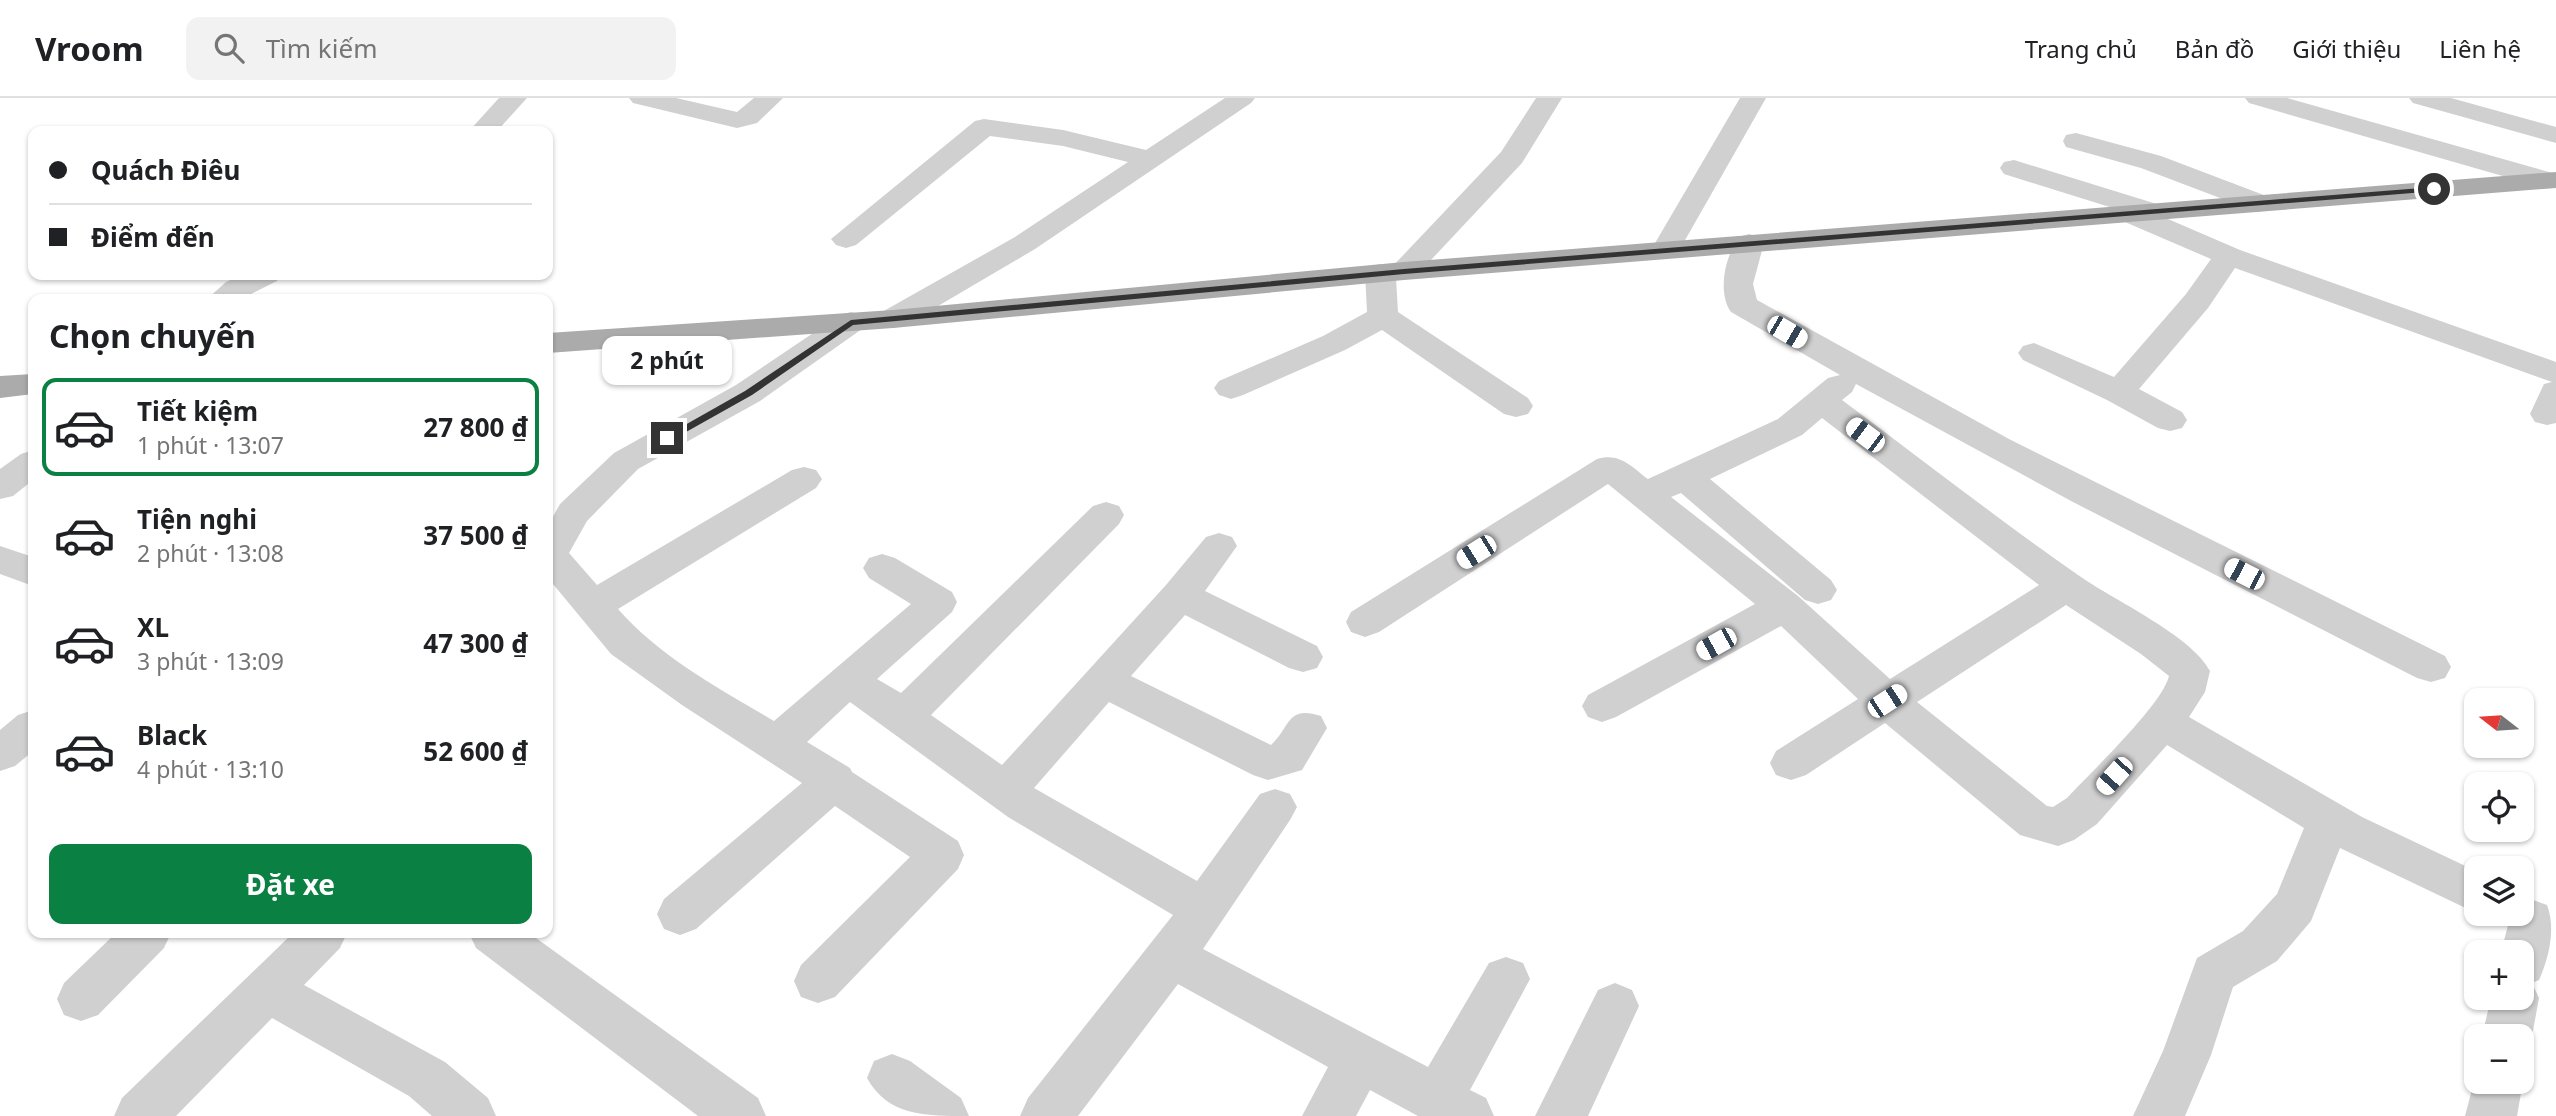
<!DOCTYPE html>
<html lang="vi">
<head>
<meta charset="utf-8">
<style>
  body { margin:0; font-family:"Noto Sans",sans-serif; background:#f2f2f2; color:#202124; height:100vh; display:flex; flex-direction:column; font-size:26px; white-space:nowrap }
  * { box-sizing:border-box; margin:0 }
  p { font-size:23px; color:#757577 }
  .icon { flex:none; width:38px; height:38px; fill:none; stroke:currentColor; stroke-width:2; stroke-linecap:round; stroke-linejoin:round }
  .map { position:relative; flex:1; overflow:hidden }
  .details { position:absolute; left:28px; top:196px; width:525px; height:644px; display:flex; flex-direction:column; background:#fff; border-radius:14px; box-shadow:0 2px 5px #0004 }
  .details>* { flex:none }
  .banner { position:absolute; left:28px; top:28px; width:525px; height:154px; border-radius:14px; box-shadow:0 2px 5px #0004; display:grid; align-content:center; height:154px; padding:0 21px; background:#fff }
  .needle { width:46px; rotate:287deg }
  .controls { position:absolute; left:2464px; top:590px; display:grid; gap:14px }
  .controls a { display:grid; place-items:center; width:70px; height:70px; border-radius:14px; background:#fff; box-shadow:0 2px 5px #0004; font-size:35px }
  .end { position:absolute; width:32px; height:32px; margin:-16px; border:9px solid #333; background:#fff; box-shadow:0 0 0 4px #fff }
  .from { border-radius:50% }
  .bubble { position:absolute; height:49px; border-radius:14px; background:#fff; box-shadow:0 2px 5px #0004; font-size:23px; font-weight:700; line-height:49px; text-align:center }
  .car { position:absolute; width:21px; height:42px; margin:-21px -10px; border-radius:9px; box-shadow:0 0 5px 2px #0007; background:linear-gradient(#fff 24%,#345 0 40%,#fff 0 76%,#345 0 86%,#fff 0) }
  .banner b { display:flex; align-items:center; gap:24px; height:66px; font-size:26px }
  .banner b+b { border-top:2px solid #e0e0e0 }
  .banner i { width:18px; height:18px; background:#202124 }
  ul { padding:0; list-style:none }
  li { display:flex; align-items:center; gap:21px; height:98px; margin:0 14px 10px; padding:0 7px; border:4px solid transparent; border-radius:14px }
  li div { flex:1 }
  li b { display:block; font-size:26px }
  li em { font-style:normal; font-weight:700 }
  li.selected { border-color:#0b8043 }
  li>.icon { width:63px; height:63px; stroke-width:1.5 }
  h2 { padding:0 21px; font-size:32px; line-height:84px }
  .cta { display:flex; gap:14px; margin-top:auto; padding:14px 21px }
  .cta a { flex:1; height:80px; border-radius:14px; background:#0b8043; color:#fff; font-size:28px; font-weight:700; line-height:80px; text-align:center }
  header { display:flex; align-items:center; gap:42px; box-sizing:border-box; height:98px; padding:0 35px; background:#fff; border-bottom:2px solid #e0e0e0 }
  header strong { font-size:33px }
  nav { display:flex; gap:38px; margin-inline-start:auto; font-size:24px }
  .search { width:490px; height:63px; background:#f2f2f2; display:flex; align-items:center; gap:18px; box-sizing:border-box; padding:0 24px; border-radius:14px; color:#757577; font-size:26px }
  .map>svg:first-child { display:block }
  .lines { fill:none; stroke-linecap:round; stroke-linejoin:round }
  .minor { fill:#d0d0d0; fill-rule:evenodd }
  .major { fill:#ababab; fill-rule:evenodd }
  .route { fill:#333 }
</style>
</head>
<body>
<header>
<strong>Vroom</strong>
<div class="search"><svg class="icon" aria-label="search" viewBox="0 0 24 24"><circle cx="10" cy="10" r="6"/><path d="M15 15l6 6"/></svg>Tìm kiếm</div>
<nav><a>Trang chủ</a><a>Bản đồ</a><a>Giới thiệu</a><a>Liên hệ</a></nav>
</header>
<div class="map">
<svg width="2556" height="1018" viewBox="0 0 2556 1018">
  <rect width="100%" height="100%" fill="#fff"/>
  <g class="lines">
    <g class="minor">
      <polygon points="499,0 527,0 497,33 469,33"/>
      <polygon points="629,0 676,0 737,14 754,0 783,0 757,25 737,30 633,5"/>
      <polygon points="1225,0 1255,0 1251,5 1035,151 904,228 893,230 882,228 877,221 882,214 1015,139 1128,64 1063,48 990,38 856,147 846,150 836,147 831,141 975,23 984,21 1063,32 1146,52"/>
      <polygon points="1536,0 1562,0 1522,65 1415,179 1404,182 1396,180 1398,214 1528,300 1533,308 1528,316 1516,319 1504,316 1382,232 1345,252 1243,297 1231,301 1219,297 1214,290 1219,283 1323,238 1367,214 1365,175 1369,169 1380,166 1391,170 1501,54"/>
      <polygon points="1740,0 1766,0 1676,158 1666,161 1656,158 1651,152"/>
      <polygon points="2245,0 2287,0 2556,76 2556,90 2541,89 2249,5"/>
      <polygon points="2409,0 2451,0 2556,29 2556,45 2413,5"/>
      <polygon points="2076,35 2161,58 2269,99 2273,105 2269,111 2259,114 2249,111 2141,70 2066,49 2063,43 2066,37"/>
      <polygon points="2014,62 2160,107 2164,113 2161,118 2240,152 2556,264 2556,325 2547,327 2535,324 2530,316 2544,286 2552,284 2235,170 2208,210 2139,291 2182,314 2187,322 2182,330 2170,333 2158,330 2107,302 2023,262 2018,255 2023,248 2034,245 2114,279 2186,196 2211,161 2118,121 2114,115 2116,111 2004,76 2000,70 2004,64"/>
      <path d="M1749 136 1759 139 1764 145 1753 186 1757 202 2009 341 2445 558 2451 569 2445 580 2431 584 2417 580 2071 403 1856 286 1852 294 1842 302C1921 361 1998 421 2078 477 2113 502 2191 537 2210 573L2205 594 2189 619 2362 719 2476 773V815L2340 750 2311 823 2277 863 2233 889 2211 957 2185 1018H2133L2163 953 2197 860 2243 833 2277 796 2304 730 2167 647 2097 726 2074 742 2058 748 2020 737 1885 625 1806 677 1791 682 1776 677 1770 665 1776 653 1858 601 1781 528 1616 619 1602 624 1588 619 1582 608 1588 597 1755 506 1608 386 1379 534 1365 539 1351 534 1346 524 1351 514 1597 361C1619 354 1631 368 1648 381L1778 321 1828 280 1840 277 1731 214C1717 194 1725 158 1739 139ZM1822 320 2039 487 1890 581 1798 498 1671 399 1681 395 1805 502 1818 506 1831 502 1837 492 1831 482 1710 381 1802 337ZM2066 507 2141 556 2169 578C2162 607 2090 675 2067 700L2053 709 2047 708 1917 604Z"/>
      <polygon points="241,177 281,177 277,183 241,201 207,201 226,184"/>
      <path d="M851 214 862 217 867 224 862 231 760 303 638 371 587 423 569 455 597 487 792 372 804 369 816 372 822 381 816 390 618 511C660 559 720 591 774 623L911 506 869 480 863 470 869 460 882 456 895 460 952 494 957 504 952 514 877 581 901 595 1093 408 1106 404 1119 408 1124 417 1119 426 931 617 1002 667 1166 487 1206 439 1219 435 1232 439 1237 448 1205 493 1317 548 1323 559 1317 570 1303 574 1289 570 1185 517 1131 578 1271 647C1291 629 1286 607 1321 618L1327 630 1302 672 1268 682 1253 677 1109 604 1034 690 1197 783 1260 696 1275 691 1290 696 1297 709 1290 722 1203 851 1428 969 1489 865 1506 859 1523 865 1530 881 1470 992 1486 1000 1494 1018H1418L1370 992 1356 1018H1302L1328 969 1178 886 1078 1018H1020L1028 1000 1173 817 1008 719 850 604 807 644 850 670 852 674 958 743 964 757 958 771 835 899 818 905 801 899 794 883 801 867 910 759 835 708 696 831 680 837 664 831 657 816 664 801 802 685 682 607 611 556 548 480V428L560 406 614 355 736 287 840 217Z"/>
      <polygon points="33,352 33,382 13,398 0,401 0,371 21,356"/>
      <polygon points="0,448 33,459 33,488 0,476"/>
      <polygon points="33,612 33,653 15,668 0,673 0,632 18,617"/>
      <path d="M2531 801 2547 807C2556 830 2549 860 2539 882L2532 885 2539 900 2532 938 2522 956V938H2482L2491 900H2522V854H2501L2511 816H2522V805Z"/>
      <polygon points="116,835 171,835 164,850 98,917 81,923 64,917 57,901 64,885"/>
      <polygon points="293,835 347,835 340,850 304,887 445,964 488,1000 496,1018 432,1018 409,998 272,920 176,1018 114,1018 122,1000"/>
      <polygon points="469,835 529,835 758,1000 766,1018 698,1018 476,850"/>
      <polygon points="1615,885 1632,892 1639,908 1588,1018 1535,1018 1598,892"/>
      <path d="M892 956 910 963 961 1000 969 1018C924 1018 888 1018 867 980L874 963Z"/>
      <polygon points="2476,976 2476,984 2522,984 2522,981 2523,984 2517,1018 2465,1018"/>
    </g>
    <g class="major">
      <polygon points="2556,74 2556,90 1404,182 893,230 548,255 548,235 893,212 1404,164"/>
      <polygon points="33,276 33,296 0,300 0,278"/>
    </g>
  </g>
  <polygon class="route" points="2434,89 2437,93 1404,176 853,227 752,297 670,343 662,340 745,293 851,222 1404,171"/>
</svg>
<div class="controls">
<a><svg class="needle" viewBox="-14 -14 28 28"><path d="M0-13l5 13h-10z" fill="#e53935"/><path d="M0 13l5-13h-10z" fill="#757577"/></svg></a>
<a><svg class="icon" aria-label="locate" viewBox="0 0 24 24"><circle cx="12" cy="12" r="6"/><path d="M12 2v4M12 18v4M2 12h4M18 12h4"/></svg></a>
<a><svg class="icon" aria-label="layers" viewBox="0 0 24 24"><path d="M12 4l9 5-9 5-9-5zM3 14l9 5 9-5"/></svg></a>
<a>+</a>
<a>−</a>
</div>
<i class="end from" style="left:2434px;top:91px"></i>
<i class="end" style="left:667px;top:340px"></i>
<div class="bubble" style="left:602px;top:238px;width:130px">2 phút</div>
<i class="car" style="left:1787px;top:234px;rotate:120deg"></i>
<i class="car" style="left:1865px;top:337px;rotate:307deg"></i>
<i class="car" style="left:1476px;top:454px;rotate:238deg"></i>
<i class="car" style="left:2244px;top:476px;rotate:297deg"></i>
<i class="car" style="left:1716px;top:546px;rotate:241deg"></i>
<i class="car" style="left:1887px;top:603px;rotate:57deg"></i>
<i class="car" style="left:2114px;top:678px;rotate:222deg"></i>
<div class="banner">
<b><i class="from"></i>Quách Điêu</b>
<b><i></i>Điểm đến</b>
</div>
<section class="details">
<h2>Chọn chuyến</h2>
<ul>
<li class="selected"><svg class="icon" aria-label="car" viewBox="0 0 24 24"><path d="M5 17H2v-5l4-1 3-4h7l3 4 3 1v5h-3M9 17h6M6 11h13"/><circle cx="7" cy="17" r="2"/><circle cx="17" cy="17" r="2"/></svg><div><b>Tiết kiệm</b><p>1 phút · 13:07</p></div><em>27 800 ₫</em></li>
<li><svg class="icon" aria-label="car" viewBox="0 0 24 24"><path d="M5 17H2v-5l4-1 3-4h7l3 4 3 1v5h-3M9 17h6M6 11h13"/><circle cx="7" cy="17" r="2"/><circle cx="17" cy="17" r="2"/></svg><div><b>Tiện nghi</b><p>2 phút · 13:08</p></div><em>37 500 ₫</em></li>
<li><svg class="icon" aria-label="car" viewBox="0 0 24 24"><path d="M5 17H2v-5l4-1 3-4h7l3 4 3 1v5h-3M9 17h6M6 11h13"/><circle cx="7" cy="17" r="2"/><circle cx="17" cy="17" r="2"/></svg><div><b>XL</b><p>3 phút · 13:09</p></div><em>47 300 ₫</em></li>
<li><svg class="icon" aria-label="car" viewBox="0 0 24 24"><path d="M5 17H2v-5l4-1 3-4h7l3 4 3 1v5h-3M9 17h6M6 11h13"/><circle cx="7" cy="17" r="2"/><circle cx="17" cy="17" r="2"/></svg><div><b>Black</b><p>4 phút · 13:10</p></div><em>52 600 ₫</em></li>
</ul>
<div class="cta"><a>Đặt xe</a></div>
</section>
</div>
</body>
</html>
